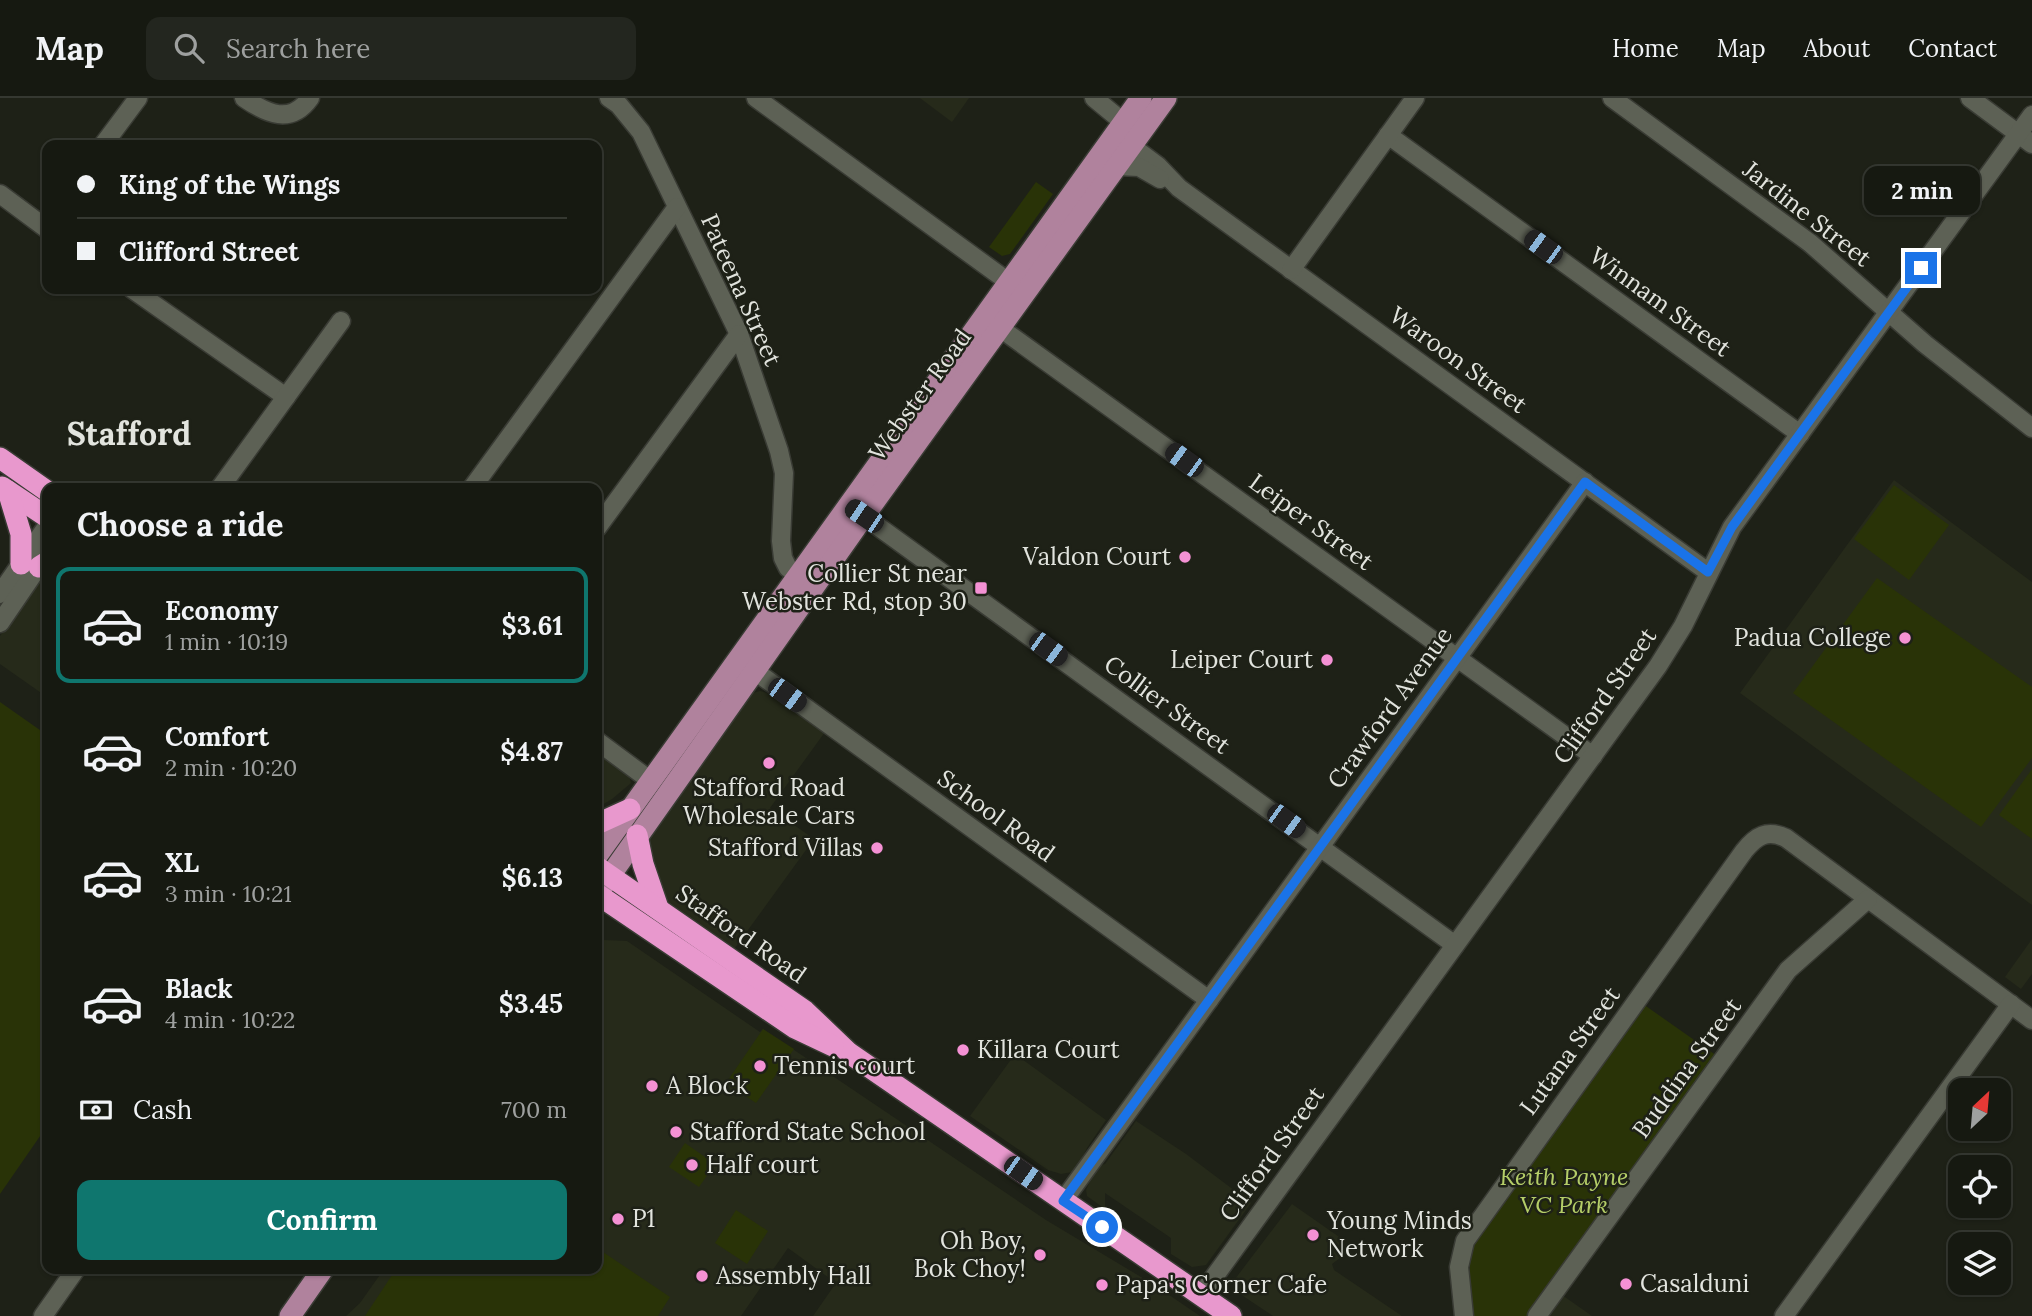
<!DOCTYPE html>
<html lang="en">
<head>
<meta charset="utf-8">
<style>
  body { margin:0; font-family:Lora,serif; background:#23261f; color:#f1f3f6; height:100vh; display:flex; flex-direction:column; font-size:26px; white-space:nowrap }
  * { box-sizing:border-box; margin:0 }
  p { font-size:23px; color:#9ea09f }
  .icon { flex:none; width:38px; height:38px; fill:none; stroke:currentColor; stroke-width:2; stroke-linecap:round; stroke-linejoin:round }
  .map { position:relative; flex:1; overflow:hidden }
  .details { position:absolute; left:42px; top:385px; width:560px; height:791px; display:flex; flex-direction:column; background:#161911; border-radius:14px; box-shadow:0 2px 5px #0004,0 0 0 2px #353831 }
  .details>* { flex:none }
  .top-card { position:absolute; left:42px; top:42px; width:560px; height:154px; border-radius:14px; box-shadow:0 2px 5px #0004,0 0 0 2px #353831; display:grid; align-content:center; height:154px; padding:0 35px; background:#161911 }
  .needle { width:46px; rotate:26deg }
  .tools { position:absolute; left:1948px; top:980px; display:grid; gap:14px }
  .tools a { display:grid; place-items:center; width:63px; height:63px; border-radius:14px; background:#161911; box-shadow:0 2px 5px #0004,0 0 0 2px #353831; font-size:35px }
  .end { position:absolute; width:32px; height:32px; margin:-16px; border:9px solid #1a73e8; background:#fff; box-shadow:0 0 0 4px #fff }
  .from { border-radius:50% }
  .bubble { position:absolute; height:49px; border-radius:14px; background:#161911; box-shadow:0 2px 5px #0004,0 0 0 2px #353831; font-size:23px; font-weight:700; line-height:49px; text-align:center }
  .car { position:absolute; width:21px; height:42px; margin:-21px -10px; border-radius:9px; box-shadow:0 0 5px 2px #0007; background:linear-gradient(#222 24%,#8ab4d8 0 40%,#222 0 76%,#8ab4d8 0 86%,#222 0) }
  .top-card b { display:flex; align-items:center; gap:24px; height:66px; font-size:26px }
  .top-card b+b { border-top:2px solid #353831 }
  .top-card i { width:18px; height:18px; background:#f1f3f6 }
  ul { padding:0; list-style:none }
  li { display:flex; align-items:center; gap:21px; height:116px; margin:0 14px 10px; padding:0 21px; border:4px solid transparent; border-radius:14px }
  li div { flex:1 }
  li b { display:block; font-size:26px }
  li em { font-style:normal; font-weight:700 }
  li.active { border-color:#0f766e }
  li>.icon { width:63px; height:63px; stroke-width:1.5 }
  h2 { padding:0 35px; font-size:32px; line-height:84px }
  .pay { display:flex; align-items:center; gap:18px; height:77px; padding:0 35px; font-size:26px }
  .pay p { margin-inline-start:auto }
  .primary-button { display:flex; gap:14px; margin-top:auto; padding:14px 35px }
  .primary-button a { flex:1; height:80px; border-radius:14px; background:#0f766e; color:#fff; font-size:28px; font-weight:700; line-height:80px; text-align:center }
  header { display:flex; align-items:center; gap:42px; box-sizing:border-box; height:98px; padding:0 35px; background:#161911; border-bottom:2px solid #353831 }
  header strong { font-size:33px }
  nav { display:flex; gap:38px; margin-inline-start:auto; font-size:24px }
  .search { width:490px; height:63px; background:#23261f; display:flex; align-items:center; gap:18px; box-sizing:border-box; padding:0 24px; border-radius:14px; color:#9ea09f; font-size:26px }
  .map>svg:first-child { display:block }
  .built { fill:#262a1a }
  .green { fill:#293307 }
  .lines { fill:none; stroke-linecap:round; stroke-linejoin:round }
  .minor-casing { stroke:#393b34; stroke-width:21 }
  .major-casing { stroke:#393b34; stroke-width:24 }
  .highway-casing { stroke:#393b34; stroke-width:24 }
  .minor { stroke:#5d6155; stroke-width:18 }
  .major { stroke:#b0829d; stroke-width:21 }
  .highway { stroke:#e898cd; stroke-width:21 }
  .route { stroke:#1a73e8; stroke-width:9 }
  .poi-dot { fill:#f491d4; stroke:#1e2117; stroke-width:2.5 }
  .labels { text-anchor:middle; stroke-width:5; stroke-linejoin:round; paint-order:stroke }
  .street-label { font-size:24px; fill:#e2e4de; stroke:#1e2117 }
  .poi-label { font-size:24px; fill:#e2e4de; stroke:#1e2117; text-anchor:start }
  .park-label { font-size:24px; font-style:italic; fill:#b5ce68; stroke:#1e2117 }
  .district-label { font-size:32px; font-weight:bold; fill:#e2e4de; stroke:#1e2117 }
</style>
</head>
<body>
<header>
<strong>Map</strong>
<div class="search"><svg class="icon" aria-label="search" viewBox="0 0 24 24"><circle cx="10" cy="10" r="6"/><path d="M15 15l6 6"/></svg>Search here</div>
<nav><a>Home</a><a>Map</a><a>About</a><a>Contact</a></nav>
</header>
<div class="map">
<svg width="2032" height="1218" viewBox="0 0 2032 1218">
  <rect width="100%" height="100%" fill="#1e2117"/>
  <g class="built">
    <polygon points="920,0 969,0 952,24"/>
    <polygon points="1894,382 2032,484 2032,807 1740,595"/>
    <polygon points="47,475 47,599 0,566 0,538"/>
    <polygon points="760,593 771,596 825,634 770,710 814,741 732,854 673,812 664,801 661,796 648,743 651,733 749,596"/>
    <polygon points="597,653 629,677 631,685 612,701 597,710"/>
    <polygon points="2032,841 2032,876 2021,891 2005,879"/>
    <polygon points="604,842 627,843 760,934 763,931 1046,1122 1156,1188 1200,1218 813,1218 836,1185 788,1150 741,1218 346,1218 360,1205 384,1171 597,1171 597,846"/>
    <polygon points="1015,956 1106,1022 1087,1050 1079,1067 1072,1074 1061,1076 1048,1072 970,1018"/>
    <polygon points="1136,1023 1186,1056 1251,1105 1206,1167 1192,1169 1171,1156 1171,1140 1105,1095 1105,1111 1087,1098 1086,1092 1091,1081 1101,1067 1105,1066"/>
    <polygon points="1292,1106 1345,1143 1344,1157 1332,1166 1334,1172 1402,1218 1273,1218 1237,1194 1235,1181"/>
    <polygon points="1562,1197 1592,1218 1547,1218"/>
  </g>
  <g class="green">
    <polygon points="1036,84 1053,96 1010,156 1002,158 989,149"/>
    <polygon points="1894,387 1949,427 1909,482 1854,441"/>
    <polygon points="1877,480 2032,589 2032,660 1981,729 1793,595"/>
    <polygon points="0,604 47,637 47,1028 0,1096"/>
    <polygon points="2032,671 2032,741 1999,717"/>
    <polygon points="1643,906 1717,958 1529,1218 1472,1218 1469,1184 1471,1148"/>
    <polygon points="763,931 794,951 756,1005 726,985"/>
    <polygon points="685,1045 715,1066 699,1089 669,1069"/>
    <polygon points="736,1112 768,1133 747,1166 715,1145"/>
    <polygon points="597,1150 670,1199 658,1218 365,1218 396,1171 597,1171"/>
  </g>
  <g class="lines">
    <defs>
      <g id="minor">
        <path d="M244 0C267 16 291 27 310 0"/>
        <polyline points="609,0 619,7 641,34 739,236 779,353 784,375 781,443 783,460 788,470 809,485"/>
        <polyline points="756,0 1010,185"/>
        <polyline points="1094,0 1117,19 1138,53 1158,68 1179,90 1708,474"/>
        <polyline points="1612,0 1810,145 1925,246 2032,330"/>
        <polyline points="1970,0 2032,46"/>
        <polyline points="1388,37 1800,336"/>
        <polyline points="103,47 138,0"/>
        <polyline points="1117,68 1139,69 1160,81"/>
        <polyline points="0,96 47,131"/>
        <polyline points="1291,172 1415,0"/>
        <polyline points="132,191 286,299"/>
        <polyline points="1000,230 1593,658"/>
        <polyline points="220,390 341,223"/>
        <polyline points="472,390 677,109"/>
        <polyline points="854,411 1455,847"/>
        <polyline points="597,430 739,236"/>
        <polyline points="0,496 47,428"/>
        <polyline points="0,525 45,459"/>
        <polyline points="755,573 1209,902"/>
        <polyline points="597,643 651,683"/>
        <polyline points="1063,1103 1585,384"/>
        <polyline points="1201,1197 1658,568 1683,528 1732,429 2032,17"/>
        <polyline points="43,1218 76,1171"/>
        <path d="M1464 1218 1459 1169 1465 1143 1744 753C1756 738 1767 731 1786 740L2032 922"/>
        <polyline points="1537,1218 1788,872 1868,801"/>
        <polyline points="1784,1218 2011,906"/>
      </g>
      <g id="major">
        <polyline points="597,758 1141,0"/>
        <polyline points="600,792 864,418 1166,0"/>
        <polyline points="290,1218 323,1171"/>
      </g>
      <g id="highway">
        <polyline points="0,360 47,393"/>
        <polyline points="2,389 47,419"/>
        <polyline points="8,393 21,436 21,466"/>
        <polyline points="39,469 47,464"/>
        <polyline points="597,726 630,711"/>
        <polyline points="637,737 643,766 658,810"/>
        <polyline points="597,769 805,913 849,955 1231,1218"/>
        <polyline points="597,796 795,930 833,948"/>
      </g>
    </defs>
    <use href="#minor" class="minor-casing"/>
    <use href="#major" class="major-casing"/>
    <use href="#highway" class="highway-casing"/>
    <use href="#minor" class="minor"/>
    <use href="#major" class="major"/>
    <use href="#highway" class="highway"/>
  </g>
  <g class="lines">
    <polyline class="route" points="1102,1129 1063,1103 1585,384 1708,474 1732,429 1921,170"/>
  </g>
  <g class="poi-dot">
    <circle cx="1185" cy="459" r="7"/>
    <rect x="974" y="483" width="14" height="14" rx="3.5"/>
    <circle cx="1905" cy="540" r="7"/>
    <circle cx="1327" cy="562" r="7"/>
    <circle cx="769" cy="665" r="7"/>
    <circle cx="877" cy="750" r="7"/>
    <circle cx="963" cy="952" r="7"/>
    <circle cx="760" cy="968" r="7"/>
    <circle cx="652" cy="988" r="7"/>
    <circle cx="676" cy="1034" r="7"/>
    <circle cx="692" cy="1067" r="7"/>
    <circle cx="618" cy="1121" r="7"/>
    <circle cx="1313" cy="1137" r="7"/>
    <circle cx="1040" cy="1157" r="7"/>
    <circle cx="702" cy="1178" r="7"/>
    <circle cx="1626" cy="1186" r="7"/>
    <circle cx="1102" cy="1187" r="7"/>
  </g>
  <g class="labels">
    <g class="street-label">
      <text transform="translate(1807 116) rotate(38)" y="8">Jardine Street</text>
      <text transform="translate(741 192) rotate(66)" y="8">Pateena Street</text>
      <text transform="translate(1660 204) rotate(36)" y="8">Winnam Street</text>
      <text transform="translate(1458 262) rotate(36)" y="8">Waroon Street</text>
      <text transform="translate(920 297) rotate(-54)" y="8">Webster Road</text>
      <text transform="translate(1311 424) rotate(36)" y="8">Leiper Street</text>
      <text transform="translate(1605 598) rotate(-55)" y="8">Clifford Street</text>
      <text transform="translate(1167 607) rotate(36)" y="8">Collier Street</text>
      <text transform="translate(1390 610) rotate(-54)" y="8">Crawford Avenue</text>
      <text transform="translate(996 718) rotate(36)" y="8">School Road</text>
      <text transform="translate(741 836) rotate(35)" y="8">Stafford Road</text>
      <text transform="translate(1570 953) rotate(-54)" y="8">Lutana Street</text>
      <text transform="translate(1687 970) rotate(-54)" y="8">Buddina Street</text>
      <text transform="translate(1272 1056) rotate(-54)" y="8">Clifford Street</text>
    </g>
    <g class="poi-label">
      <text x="1171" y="467" text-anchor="end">Valdon Court</text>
      <text x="967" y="484" text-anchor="end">Collier St near<tspan x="967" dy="28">Webster Rd, stop 30</tspan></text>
      <text x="1891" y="548" text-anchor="end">Padua College</text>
      <text x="1313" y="570" text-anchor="end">Leiper Court</text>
      <text x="769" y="698" text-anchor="middle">Stafford Road<tspan x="769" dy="28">Wholesale Cars</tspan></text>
      <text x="863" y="758" text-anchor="end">Stafford Villas</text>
      <text x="977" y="960">Killara Court</text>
      <text x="774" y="976">Tennis court</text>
      <text x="666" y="996">A Block</text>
      <text x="690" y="1042">Stafford State School</text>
      <text x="706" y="1075">Half court</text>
      <text x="632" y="1129">P1</text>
      <text x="1327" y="1131">Young Minds<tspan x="1327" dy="28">Network</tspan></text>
      <text x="1026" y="1151" text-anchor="end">Oh Boy,<tspan x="1026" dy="28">Bok Choy!</tspan></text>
      <text x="716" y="1186">Assembly Hall</text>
      <text x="1640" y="1194">Casalduni</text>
      <text x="1116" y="1195">Papa's Corner Cafe</text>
    </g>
    <g class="park-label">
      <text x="1564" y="1087">Keith Payne<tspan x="1564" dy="28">VC Park</tspan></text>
    </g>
    <g class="district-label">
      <text x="129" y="347">Stafford</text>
    </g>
  </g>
</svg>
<div class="tools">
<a><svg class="needle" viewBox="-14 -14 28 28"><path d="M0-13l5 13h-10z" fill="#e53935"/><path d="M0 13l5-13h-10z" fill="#9ea09f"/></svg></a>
<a><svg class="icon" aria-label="locate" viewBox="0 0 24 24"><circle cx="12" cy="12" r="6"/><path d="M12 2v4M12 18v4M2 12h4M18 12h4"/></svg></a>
<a><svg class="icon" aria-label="layers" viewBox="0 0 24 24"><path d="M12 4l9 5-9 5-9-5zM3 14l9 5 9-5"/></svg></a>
</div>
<i class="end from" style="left:1102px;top:1129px"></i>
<i class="end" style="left:1921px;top:170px"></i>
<div class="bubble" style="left:1864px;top:68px;width:116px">2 min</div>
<i class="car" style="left:1543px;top:149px;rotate:306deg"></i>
<i class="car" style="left:1184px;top:362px;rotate:306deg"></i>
<i class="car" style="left:864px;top:418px;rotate:304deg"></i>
<i class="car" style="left:1048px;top:551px;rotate:126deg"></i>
<i class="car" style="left:787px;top:597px;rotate:126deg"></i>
<i class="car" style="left:1286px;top:723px;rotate:126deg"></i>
<i class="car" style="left:1023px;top:1075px;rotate:125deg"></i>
<div class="top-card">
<b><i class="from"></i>King of the Wings</b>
<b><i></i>Clifford Street</b>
</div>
<section class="details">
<h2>Choose a ride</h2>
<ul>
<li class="active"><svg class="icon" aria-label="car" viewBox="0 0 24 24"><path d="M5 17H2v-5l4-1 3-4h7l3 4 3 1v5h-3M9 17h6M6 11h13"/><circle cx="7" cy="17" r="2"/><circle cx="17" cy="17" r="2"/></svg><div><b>Economy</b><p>1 min · 10:19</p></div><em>$3.61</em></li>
<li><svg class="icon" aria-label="car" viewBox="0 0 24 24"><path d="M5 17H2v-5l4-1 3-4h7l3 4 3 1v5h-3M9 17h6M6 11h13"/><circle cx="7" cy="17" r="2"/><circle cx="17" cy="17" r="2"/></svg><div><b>Comfort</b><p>2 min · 10:20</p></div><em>$4.87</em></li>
<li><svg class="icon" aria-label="car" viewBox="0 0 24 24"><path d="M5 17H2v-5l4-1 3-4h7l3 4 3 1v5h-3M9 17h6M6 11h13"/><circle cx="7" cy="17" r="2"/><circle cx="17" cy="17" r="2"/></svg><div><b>XL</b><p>3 min · 10:21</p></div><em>$6.13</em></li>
<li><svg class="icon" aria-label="car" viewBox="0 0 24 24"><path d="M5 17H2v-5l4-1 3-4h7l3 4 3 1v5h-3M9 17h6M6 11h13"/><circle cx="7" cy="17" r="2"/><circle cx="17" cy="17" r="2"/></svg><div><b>Black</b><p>4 min · 10:22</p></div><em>$3.45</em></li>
</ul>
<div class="pay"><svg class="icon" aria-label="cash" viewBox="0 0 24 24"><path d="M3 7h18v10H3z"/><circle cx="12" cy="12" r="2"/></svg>Cash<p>700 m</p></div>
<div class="primary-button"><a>Confirm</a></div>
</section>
</div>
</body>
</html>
